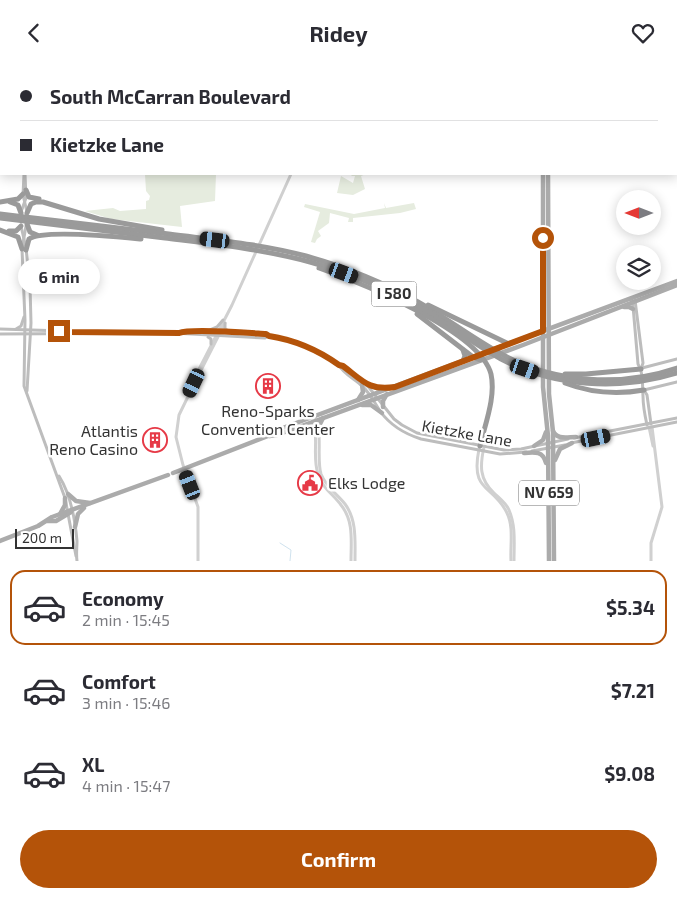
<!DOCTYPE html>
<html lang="en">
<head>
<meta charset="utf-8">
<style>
  body { margin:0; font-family:"Exo 2",sans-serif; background:#f7f7f7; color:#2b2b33; height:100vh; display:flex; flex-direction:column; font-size:19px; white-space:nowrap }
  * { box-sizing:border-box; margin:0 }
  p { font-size:16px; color:#7c7c81 }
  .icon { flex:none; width:28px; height:28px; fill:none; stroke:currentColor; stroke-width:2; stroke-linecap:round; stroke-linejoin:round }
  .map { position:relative; height:496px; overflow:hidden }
  .panel { display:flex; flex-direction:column; background:#fff; flex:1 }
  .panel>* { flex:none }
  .banner { position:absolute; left:0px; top:0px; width:678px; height:110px; box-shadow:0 2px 12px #0003; display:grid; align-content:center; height:110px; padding:0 20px; background:#fff }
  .needle { width:32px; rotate:270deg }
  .fabs { position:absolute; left:616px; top:125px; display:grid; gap:10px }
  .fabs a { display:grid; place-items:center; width:45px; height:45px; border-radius:50%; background:#fff; box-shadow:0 2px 12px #0003; font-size:25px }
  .scale { position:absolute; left:15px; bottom:12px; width:59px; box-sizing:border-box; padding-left:5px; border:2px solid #333; border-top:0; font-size:14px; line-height:18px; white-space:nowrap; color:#333; -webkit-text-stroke:4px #fff; paint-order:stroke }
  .end { position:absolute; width:22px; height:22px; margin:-11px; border:6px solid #b45309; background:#fff; box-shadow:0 0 0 2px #fff }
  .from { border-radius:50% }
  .bubble { position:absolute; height:35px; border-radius:18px; background:#fff; box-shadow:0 2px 12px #0003; font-size:16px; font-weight:700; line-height:35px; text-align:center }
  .car { position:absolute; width:15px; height:30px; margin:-15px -8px; border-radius:6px; box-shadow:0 0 4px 1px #0007; background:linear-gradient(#222 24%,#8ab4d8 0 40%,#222 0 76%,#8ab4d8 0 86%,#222 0) }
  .banner b { display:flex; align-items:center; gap:18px; height:48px; font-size:19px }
  .banner b+b { border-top:1px solid #e1e1e2 }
  .banner i { width:12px; height:12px; background:#2b2b33 }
  ul { padding:9px 0 0; list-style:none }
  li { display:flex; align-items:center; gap:15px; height:75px; margin:0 10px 8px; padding:0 10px; border:2px solid transparent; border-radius:15px }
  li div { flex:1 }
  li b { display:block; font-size:19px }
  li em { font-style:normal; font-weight:700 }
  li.current { border-color:#b45309 }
  li>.icon { width:45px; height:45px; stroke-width:1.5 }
  .primary-button { display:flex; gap:10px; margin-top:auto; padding:10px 20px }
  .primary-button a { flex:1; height:58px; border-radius:30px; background:#b45309; color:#fff; font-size:20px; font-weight:700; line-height:58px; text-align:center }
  header { display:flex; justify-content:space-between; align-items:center; height:65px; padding:0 20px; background:#fff; font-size:22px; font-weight:700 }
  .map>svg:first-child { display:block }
  .green { fill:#e6ecdf }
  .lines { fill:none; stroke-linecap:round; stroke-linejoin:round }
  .stream { stroke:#cfe2ee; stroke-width:1 }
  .tertiary { stroke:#d0d0d0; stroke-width:3 }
  .secondary { stroke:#bdbdbd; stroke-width:3 }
  .primary { stroke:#ababab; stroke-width:4.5 }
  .motorway { stroke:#9a9a9a; stroke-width:5 }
  .route { stroke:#b45309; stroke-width:6 }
  .labels { text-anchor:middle; stroke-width:5; stroke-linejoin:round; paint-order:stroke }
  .shield { fill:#fff; stroke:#707070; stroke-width:1 }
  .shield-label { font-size:15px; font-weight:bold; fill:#333 }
  .poi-label { font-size:16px; fill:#333; stroke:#fff }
  .street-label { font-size:16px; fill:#333; stroke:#fff }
</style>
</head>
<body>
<header><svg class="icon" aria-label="back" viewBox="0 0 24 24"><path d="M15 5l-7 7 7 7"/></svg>Ridey<svg class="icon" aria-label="heart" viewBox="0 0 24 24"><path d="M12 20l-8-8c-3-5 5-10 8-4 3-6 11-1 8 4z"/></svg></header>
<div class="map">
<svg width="677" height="496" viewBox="0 0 677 496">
  <rect width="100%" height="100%" fill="#fff"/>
  <g class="green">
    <polygon points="145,109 216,109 215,136 180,141 182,162 111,154 85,146 113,143 120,146 146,144 146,136 149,135 150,131 146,126"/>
    <polygon points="353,109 366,109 361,111 365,124 353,130 337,128 341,111 353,118 355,111 351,111"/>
    <polygon points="384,138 386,143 414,138 416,144 400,148 353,153 353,157 348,157 349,153 330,148 329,158 318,166 321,171 317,174 315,178 311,177 320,147 304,142 305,139 354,149 385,143"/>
  </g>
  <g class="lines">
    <g class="stream">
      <polyline points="77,0 77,1"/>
      <polyline points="133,0 133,1"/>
      <polyline points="280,478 291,485 290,496"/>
    </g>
    <g class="tertiary">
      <polyline points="341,1 342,0"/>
      <polyline points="628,1 633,0"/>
      <polyline points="0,49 1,49"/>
      <polyline points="196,315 225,258"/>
      <path d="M313 352C324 363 316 393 321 409 326 422 337 429 345 439 357 455 355 476 355 496"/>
      <path d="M313 355C319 372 312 392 318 409 322 423 333 429 341 440 354 456 351 476 351 496"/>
      <polyline points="649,362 653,381"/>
      <path d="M484 382C480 400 479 414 494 428 499 433 506 438 509 445 516 461 514 479 514 496"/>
      <path d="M479 384C470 428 493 419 507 448 514 462 510 481 511 496"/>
      <polyline points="198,496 198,442 183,400 176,372 179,350 196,315 196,310 232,240 291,109"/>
      <polyline points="651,496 651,478 662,442 652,362"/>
    </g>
    <g class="secondary">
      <polyline points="64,1 65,0"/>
      <polyline points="68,1 69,0"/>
      <polyline points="24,109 23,130 27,147"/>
      <polyline points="21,147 26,133 25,109"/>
      <polyline points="21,161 26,183 30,221 31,258 27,326"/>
      <polyline points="26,161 22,184 25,255 24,321 65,433 76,491"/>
      <polyline points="24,208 27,218 30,221"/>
      <path d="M631 234 633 241 638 299C644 309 642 320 643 331 643 340 645 351 647 360"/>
      <polyline points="635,235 643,298 641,304"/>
      <polyline points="225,258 225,264 229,266"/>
      <polyline points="0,264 64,266 70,267"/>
      <polyline points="16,264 21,261 24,252"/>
      <polyline points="210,265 217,262 223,255"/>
      <path d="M179 268C188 264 200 267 210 267 262 267 296 270 339 300L344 302 367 320 394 354 402 360 417 368 504 385 521 384 568 374"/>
      <polyline points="0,269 173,268 265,273 268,271"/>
      <polyline points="208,272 211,274 211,279"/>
      <path d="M339 300C343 309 355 314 362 321 370 328 374 337 380 346 390 360 405 369 421 374L500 389 526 387"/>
      <polyline points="642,303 677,294"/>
      <polyline points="644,325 647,330 651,359"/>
      <polyline points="644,325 677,317"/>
      <polyline points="574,373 677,353"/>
      <polyline points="571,378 677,357"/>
      <polyline points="532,386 565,380"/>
      <path d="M59 411C71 430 75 453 77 476 77 482 76 489 77 496"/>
    </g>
    <g class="primary">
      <polyline points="545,0 545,1"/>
      <polyline points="543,109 543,322 548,371 549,496"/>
      <polyline points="548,109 549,329 553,367 554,496"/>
      <polyline points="624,242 629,242 633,244"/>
      <polyline points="367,320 377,323 384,323"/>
      <polyline points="358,335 363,327 362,320"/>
      <polyline points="362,340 371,340 382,348"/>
      <polyline points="383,342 383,336 387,329"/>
      <polyline points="318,363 323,353"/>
      <path d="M553 366C557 375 567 372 576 372"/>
      <polyline points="270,371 271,368 280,364 677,216"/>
      <polyline points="534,381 543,375 546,367"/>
      <path d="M524 388C535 387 543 386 546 398"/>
      <polyline points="555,395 560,384 572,378"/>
      <polyline points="173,408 268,371 277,370 523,280 677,220"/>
      <polyline points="68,429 76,436 90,438"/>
      <polyline points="60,449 65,440 65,433"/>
      <polyline points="47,456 56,456 71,447"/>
      <polyline points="75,462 78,449 84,443"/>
      <polyline points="0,476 38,461 52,452 168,410"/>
    </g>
    <g class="motorway">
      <polyline points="26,125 29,132 39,134"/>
      <polyline points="0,137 18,134 23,129"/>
      <polyline points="10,137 18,140 21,148"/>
      <polyline points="27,148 31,139 36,137 43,137 99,154 162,165"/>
      <path d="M0 149C56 156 112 162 169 169 215 175 261 179 306 191 345 202 383 217 418 237 448 254 475 275 505 291 557 318 621 322 677 303"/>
      <path d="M0 153C55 160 110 166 165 173 214 179 262 184 310 197 350 208 389 225 424 245 451 261 474 279 501 294 555 322 619 326 677 308"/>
      <polyline points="27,159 30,167 37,170"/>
      <polyline points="0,165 18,172 22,184"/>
      <polyline points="9,166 16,166 21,161"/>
      <path d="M26 185 29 174C43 164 121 172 141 174"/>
      <path d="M319 203C359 217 480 266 491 309 496 332 485 359 480 381"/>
      <polyline points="428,240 509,279"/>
      <polyline points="417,249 473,292 480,295"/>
      <polyline points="463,296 465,291 463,285"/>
      <polyline points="565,309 586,309 641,304"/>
      <path d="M565 318C591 328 616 330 644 325"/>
    </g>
  </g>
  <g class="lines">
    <path class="route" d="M59 266 70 267 179 268C191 263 250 268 266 269L269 271C295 275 318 285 339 300L343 301C363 316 369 326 395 322L543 266V173"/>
  </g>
  <defs>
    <symbol id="building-ring" viewBox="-11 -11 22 22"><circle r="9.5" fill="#fff" stroke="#e63946" stroke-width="1.5"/><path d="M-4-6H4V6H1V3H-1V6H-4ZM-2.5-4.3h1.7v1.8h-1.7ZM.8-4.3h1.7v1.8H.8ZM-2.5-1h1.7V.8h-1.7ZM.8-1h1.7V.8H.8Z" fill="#e63946"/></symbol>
    <symbol id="civic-ring" viewBox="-11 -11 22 22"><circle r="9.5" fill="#fff" stroke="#e63946" stroke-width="1.5"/><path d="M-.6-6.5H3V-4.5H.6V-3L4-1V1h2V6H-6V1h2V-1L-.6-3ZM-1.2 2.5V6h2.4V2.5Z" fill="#e63946"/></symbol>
  </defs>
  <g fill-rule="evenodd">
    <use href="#building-ring" x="254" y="307" width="28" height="28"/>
    <use href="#building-ring" x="141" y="361" width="28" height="28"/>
    <use href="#civic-ring" x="296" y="404" width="28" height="28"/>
  </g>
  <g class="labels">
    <g class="shield">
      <rect x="371.5" y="216.5" width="45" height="25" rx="4"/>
      <rect x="519" y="415.5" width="60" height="25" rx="4"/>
    </g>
    <g class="shield-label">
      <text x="394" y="234">I 580</text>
      <text x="549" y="433">NV 659</text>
    </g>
    <g class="poi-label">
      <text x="268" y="352">Reno-Sparks<tspan x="268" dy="18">Convention Center</tspan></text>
      <text x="138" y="372" text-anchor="end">Atlantis<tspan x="138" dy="18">Reno Casino</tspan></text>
      <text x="328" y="424" text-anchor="start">Elks Lodge</text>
    </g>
    <g class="street-label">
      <text transform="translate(467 368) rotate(10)" y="6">Kietzke Lane</text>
    </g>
  </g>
</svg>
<div class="fabs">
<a><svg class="needle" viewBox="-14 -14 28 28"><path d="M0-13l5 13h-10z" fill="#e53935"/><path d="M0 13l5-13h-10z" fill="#7c7c81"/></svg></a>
<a><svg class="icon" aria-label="layers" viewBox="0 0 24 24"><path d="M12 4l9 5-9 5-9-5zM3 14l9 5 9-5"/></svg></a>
</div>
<div class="scale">200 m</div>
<i class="end from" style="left:543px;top:173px"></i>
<i class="end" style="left:59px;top:266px"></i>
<div class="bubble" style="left:18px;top:194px;width:82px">6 min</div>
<i class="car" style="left:215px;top:175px;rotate:277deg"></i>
<i class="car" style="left:344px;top:208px;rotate:110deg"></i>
<i class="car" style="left:525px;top:304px;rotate:109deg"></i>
<i class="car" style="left:194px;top:318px;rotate:205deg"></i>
<i class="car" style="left:596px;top:373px;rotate:78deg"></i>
<i class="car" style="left:190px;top:420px;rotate:339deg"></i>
<div class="banner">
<b><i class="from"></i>South McCarran Boulevard</b>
<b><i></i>Kietzke Lane</b>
</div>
</div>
<section class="panel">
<ul>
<li class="current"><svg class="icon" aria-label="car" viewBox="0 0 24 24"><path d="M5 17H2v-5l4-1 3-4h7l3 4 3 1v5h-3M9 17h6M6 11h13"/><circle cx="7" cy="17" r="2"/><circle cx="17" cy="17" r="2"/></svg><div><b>Economy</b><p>2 min · 15:45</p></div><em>$5.34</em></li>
<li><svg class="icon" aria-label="car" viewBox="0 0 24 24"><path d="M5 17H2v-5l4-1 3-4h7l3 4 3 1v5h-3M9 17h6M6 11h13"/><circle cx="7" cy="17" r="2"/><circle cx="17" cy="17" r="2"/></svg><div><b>Comfort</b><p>3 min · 15:46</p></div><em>$7.21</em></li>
<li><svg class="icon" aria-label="car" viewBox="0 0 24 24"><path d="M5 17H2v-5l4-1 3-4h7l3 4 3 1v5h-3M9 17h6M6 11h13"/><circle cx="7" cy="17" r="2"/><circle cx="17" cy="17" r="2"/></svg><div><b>XL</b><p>4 min · 15:47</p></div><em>$9.08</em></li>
</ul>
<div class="primary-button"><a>Confirm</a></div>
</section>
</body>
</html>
